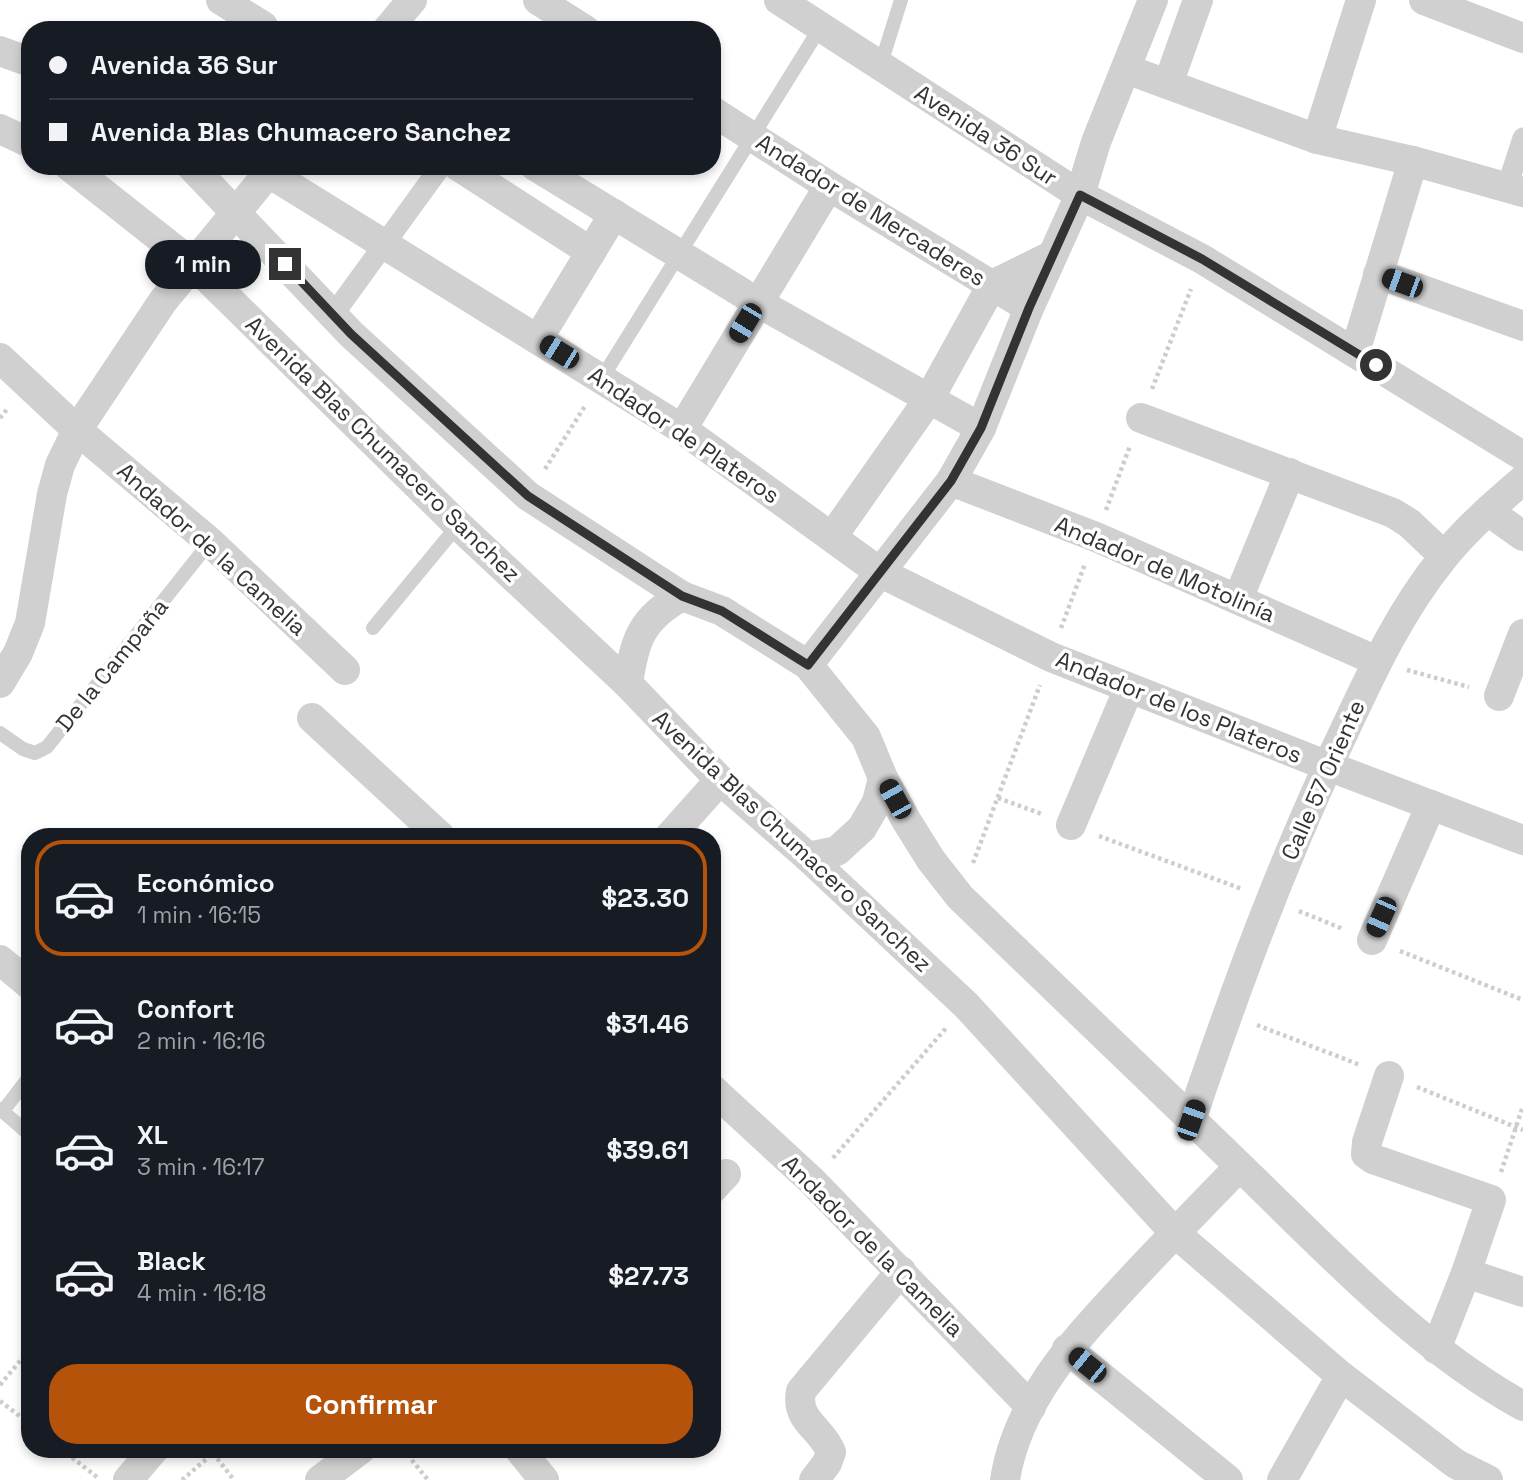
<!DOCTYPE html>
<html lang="es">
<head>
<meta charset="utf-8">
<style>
  body { margin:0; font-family:"Space Grotesk",sans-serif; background:#242831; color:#f1f3f6; height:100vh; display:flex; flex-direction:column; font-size:26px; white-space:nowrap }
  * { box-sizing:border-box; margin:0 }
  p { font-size:23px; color:#9ea1a6 }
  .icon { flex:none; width:38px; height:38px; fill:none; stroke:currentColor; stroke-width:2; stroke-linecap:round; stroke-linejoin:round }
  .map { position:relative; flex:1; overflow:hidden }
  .sheet { position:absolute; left:21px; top:828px; width:700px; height:630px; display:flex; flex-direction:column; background:#171b24; border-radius:28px; box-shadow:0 4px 10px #0003 }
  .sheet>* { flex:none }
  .hud { position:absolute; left:21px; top:21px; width:700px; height:154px; border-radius:28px; box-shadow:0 4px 10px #0003; display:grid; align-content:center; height:154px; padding:0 28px; background:#171b24 }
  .end { position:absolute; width:32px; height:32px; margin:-16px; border:9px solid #333; background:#fff; box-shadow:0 0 0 4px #fff }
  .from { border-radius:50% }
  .bubble { position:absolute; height:49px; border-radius:24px; background:#171b24; box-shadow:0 4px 10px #0003; font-size:23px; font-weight:800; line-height:49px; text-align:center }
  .car { position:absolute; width:21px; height:42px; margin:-21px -10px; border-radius:9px; box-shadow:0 0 5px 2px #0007; background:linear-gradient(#222 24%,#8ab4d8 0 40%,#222 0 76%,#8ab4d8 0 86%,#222 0) }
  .hud b { display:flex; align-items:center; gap:24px; height:66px; font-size:26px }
  .hud b+b { border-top:2px solid #363941 }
  .hud i { width:18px; height:18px; background:#f1f3f6 }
  ul { padding:12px 0 0; list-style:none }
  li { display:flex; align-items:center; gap:21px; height:116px; margin:0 14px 10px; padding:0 14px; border:4px solid transparent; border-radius:28px }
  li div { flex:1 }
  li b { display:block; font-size:26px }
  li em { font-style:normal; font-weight:800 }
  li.active { border-color:#b45309 }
  li>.icon { width:63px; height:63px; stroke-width:1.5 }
  .action { display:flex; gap:14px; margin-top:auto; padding:14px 28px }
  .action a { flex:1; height:80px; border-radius:28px; background:#b45309; color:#fff; font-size:28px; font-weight:800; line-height:80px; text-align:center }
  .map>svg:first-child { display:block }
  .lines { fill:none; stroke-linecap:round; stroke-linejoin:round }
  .path { stroke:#cdcdcd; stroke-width:4.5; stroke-dasharray:3.5 3.5; stroke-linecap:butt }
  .service { stroke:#d0d0d0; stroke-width:14 }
  .pedestrian { stroke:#d0d0d0; stroke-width:21 }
  .minor { stroke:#d0d0d0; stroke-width:30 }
  .route { stroke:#333; stroke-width:9 }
  .labels { text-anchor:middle; stroke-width:7; stroke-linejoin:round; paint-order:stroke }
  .street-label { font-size:23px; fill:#333; stroke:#fff }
</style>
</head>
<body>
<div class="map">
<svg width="1523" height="1480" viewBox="0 0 1523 1480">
  <rect width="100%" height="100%" fill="#fff"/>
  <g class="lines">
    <g class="path">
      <polyline points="1152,389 1191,289"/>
      <polyline points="0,418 8,408"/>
      <polyline points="545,469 585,406"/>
      <polyline points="1106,510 1130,446"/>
      <polyline points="1061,628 1085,564"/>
      <polyline points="1407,670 1469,687"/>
      <polyline points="998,798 1042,814"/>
      <polyline points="1099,836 1242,889"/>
      <polyline points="973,863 1040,685"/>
      <polyline points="1299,911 1343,929"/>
      <polyline points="1400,951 1523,1000"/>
      <polyline points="1257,1025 1360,1065"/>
      <polyline points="1417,1087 1523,1130"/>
      <polyline points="833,1158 947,1027"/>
      <polyline points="1501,1172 1523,1106"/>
      <polyline points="0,1385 30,1349"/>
      <polyline points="0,1401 30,1424"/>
      <polyline points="61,1449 97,1477"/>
      <polyline points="403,1449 428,1480"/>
      <polyline points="213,1453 234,1480"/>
      <polyline points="182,1480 218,1449"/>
    </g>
    <g class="service">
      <polyline points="880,67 901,0"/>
      <polyline points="602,378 820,28"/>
      <polyline points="373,628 458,525"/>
      <polyline points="0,733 23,749 35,753 47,747 210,542"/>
      <polyline points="0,1109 30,1135"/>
      <polyline points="3,1111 30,1076"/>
    </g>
    <g class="pedestrian">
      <polyline points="1507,187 1523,138"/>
      <polyline points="333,315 441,166"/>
    </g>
    <g class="minor">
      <polyline points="221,0 263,26"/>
      <polyline points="538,0 585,30"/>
      <polyline points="779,0 1080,195 1202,259 1523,456"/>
      <polyline points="1424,0 1523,38"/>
      <polyline points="387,30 412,0"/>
      <polyline points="0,51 30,62"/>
      <polyline points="1126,69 1317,139 1413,161 1523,192"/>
      <polyline points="1168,84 1198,0"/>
      <polyline points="712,111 829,186 1029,308"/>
      <polyline points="0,129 30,143"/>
      <polyline points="1317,139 1361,0"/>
      <polyline points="69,166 193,264 458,525 628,684 720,780 808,857 966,1005 1175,1233 1341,1376 1456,1464 1488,1480"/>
      <path d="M191 166 351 334 528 496 682 596 722 611 808 665 866 737 883 778 906 820 931 860 960 897C1059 992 1157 1086 1255 1181 1337 1261 1422 1350 1523 1406"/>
      <polyline points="458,166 591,252"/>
      <polyline points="535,166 757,302 981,428"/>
      <polyline points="269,173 682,429 881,573 1051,657 1328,766 1523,840"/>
      <polyline points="1378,274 1523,326"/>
      <polyline points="538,339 614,214"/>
      <polyline points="1355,352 1413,161"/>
      <polyline points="0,358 77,430 210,542 345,670"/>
      <polyline points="1141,418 1393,513 1409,523 1444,556"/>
      <polyline points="682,429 829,186"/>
      <polyline points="951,481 1096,537 1377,661"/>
      <polyline points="1488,511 1523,536"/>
      <polyline points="832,537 929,399 992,285 1053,255"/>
      <polyline points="1238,599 1290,473"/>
      <polyline points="808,665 951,481 981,428 1029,308 1080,195 1096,142 1153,0"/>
      <polyline points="0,683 18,653 30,623 52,494 60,465 77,430 163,301 274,166"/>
      <path d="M628 684C634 640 642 618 682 596"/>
      <polyline points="1499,696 1523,634"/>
      <polyline points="312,718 440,836"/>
      <polyline points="1071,825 1129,688"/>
      <polyline points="670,836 720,780"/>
      <polyline points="808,857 837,851 862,828 877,802 883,778"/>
      <polyline points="1372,940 1431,805"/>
      <polyline points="0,960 30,985"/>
      <polyline points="1389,1076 1367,1142 1366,1154 1373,1159 1491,1200 1466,1273 1436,1349"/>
      <polyline points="712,1089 812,1181 1031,1407"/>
      <path d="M1191 1120C1235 990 1282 862 1341 738 1370 676 1399 612 1443 558 1466 529 1495 504 1523 480"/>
      <polyline points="712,1189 726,1174"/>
      <polyline points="1466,1273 1523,1292"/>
      <polyline points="1067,1349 1228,1480"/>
      <polyline points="519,1449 544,1480"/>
      <polyline points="128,1480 154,1449"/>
      <polyline points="320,1480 361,1449"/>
      <path d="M814 1480 827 1463 831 1452C821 1427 795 1421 801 1391L901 1271"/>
      <path d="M1005 1480C1017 1402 1073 1342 1124 1287 1162 1246 1201 1206 1239 1167"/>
      <polyline points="1282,1480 1341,1376"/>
    </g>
  </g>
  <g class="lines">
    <polyline class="route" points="285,264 351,334 528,496 682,596 722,611 808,665 951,481 981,428 1029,308 1080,195 1202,259 1376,365"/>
  </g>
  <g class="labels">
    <g class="street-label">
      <text transform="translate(986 135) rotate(33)" y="8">Avenida 36 Sur</text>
      <text transform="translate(871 210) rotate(32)" y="8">Andador de Mercaderes</text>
      <text transform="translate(684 435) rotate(34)" y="8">Andador de Plateros</text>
      <text transform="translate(383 449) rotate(44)" y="8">Avenida Blas Chumacero Sanchez</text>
      <text transform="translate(212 549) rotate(42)" y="8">Andador de la Camelia</text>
      <text transform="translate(1165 569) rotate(23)" y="8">Andador de Motolinía</text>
      <text transform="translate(112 665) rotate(-51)" y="8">De la Campaña</text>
      <text transform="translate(1179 707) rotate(22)" y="8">Andador de los Plateros</text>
      <text transform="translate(1323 780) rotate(-66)" y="8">Calle 57 Oriente</text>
      <text transform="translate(792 841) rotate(43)" y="8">Avenida Blas Chumacero Sanchez</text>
      <text transform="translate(873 1246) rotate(45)" y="8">Andador de la Camelia</text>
    </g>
  </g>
</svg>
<i class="end from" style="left:1376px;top:365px"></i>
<i class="end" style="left:285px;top:264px"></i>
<div class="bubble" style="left:145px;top:240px;width:116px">1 min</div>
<i class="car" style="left:1402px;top:283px;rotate:290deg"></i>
<i class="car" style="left:745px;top:323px;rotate:211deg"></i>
<i class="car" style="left:559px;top:352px;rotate:302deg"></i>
<i class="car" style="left:895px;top:799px;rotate:331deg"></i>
<i class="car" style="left:1381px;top:917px;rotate:204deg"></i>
<i class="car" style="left:1191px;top:1120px;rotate:19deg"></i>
<i class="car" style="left:1087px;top:1365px;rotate:309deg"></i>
<div class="hud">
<b><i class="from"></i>Avenida 36 Sur</b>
<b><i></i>Avenida Blas Chumacero Sanchez</b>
</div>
<section class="sheet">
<ul>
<li class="active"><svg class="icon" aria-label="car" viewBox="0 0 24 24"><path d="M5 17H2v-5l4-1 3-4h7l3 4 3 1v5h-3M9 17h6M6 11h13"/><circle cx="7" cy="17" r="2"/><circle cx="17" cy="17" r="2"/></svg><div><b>Económico</b><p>1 min · 16:15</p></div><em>$23.30</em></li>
<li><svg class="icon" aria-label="car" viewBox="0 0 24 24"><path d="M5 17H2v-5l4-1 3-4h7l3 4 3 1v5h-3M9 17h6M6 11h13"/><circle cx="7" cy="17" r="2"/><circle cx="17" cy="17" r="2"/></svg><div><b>Confort</b><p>2 min · 16:16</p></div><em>$31.46</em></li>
<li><svg class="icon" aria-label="car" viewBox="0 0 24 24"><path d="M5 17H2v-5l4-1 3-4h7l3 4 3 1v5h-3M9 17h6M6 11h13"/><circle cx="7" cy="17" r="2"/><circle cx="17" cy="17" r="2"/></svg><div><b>XL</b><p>3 min · 16:17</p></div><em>$39.61</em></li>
<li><svg class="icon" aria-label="car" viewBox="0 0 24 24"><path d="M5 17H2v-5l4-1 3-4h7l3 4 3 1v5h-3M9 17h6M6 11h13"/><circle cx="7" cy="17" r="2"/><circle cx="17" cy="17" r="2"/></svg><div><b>Black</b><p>4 min · 16:18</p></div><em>$27.73</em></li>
</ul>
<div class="action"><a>Confirmar</a></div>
</section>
</div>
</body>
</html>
